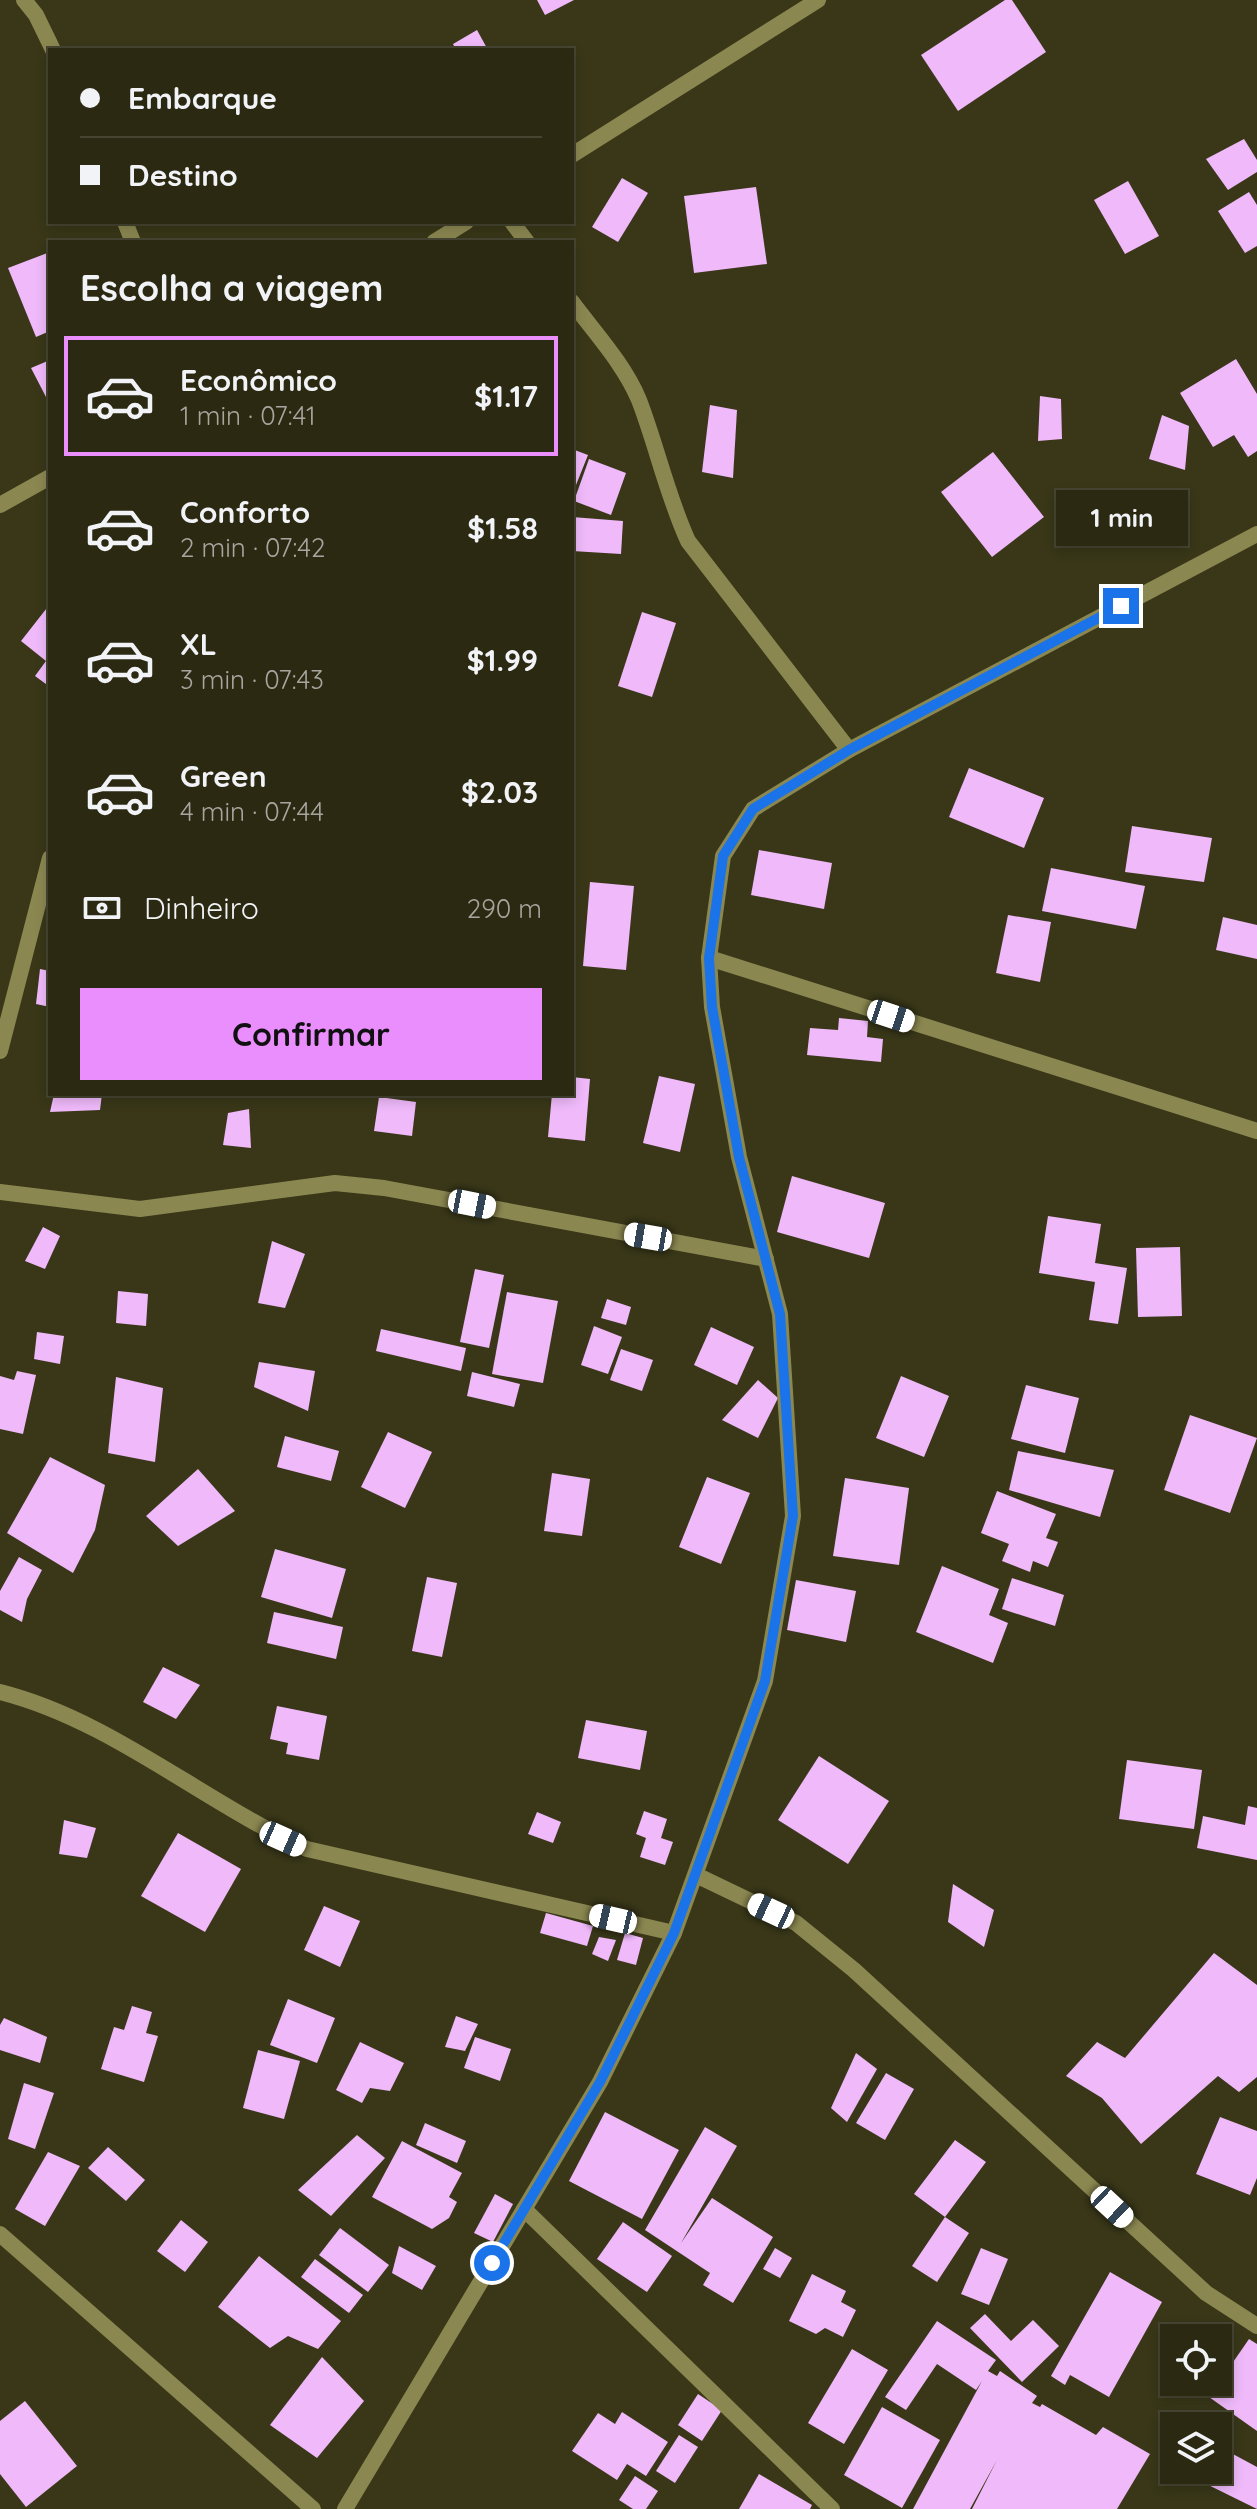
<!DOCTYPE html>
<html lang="pt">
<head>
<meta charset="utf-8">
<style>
  body { margin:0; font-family:Quicksand,sans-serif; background:#33311b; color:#f1f3f6; height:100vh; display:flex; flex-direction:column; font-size:30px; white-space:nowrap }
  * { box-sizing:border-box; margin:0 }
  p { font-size:26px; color:#a6a69f }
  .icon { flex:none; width:44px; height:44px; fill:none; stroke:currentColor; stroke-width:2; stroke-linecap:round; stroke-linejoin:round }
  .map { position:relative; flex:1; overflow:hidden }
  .side { position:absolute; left:48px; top:240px; width:526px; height:856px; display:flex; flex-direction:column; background:#2b2912; border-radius:0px; box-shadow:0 4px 12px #0003,0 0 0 2px #474532 }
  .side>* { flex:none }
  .banner { position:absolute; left:48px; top:48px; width:526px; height:176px; border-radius:0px; box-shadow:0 4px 12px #0003,0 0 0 2px #474532; display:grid; align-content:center; height:176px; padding:0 32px; background:#2b2912 }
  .tools { position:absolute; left:1160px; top:2324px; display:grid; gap:16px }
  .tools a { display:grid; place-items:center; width:72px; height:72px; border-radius:0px; background:#2b2912; box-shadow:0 4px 12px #0003,0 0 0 2px #474532; font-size:40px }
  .end { position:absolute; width:36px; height:36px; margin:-18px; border:10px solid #1a73e8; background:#fff; box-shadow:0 0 0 4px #fff }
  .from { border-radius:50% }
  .bubble { position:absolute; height:56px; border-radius:0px; background:#2b2912; box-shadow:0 4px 12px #0003,0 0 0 2px #474532; font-size:26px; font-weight:700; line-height:56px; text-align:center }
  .car { position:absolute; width:24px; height:48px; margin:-24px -12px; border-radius:10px; box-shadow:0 0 6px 2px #0007; background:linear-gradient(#fff 24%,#345 0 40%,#fff 0 76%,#345 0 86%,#fff 0) }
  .banner b { display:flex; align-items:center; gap:28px; height:76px; font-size:30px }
  .banner b+b { border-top:2px solid #474532 }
  .banner i { width:20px; height:20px; background:#f1f3f6 }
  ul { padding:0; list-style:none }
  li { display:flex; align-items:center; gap:24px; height:120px; margin:0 16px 12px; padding:0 16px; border:4px solid transparent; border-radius:0px }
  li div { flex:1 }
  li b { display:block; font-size:30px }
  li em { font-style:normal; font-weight:700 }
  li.current { border-color:#ea8dfd }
  li>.icon { width:72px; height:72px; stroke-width:1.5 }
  h2 { padding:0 32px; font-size:36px; line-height:96px }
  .pay { display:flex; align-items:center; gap:20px; height:88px; padding:0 32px; font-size:30px }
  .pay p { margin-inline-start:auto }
  .action { display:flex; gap:16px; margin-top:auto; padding:16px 32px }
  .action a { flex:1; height:92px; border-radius:0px; background:#ea8dfd; color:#111; font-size:32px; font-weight:700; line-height:92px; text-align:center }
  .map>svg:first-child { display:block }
  .building { fill:#efb9fa }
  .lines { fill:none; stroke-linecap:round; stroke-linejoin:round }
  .street { stroke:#8b8751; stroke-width:16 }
  .route { stroke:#1a73e8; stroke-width:10 }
</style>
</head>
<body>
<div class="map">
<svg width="1257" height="2509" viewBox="0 0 1257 2509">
  <rect width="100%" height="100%" fill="#393718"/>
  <g class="building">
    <polygon points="537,0 574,0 545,15"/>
    <polygon points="1005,0 1012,0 1046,52 958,111 921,55"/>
    <polygon points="477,30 488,50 456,50 453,44"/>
    <polygon points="1244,139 1257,160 1257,172 1228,190 1206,159"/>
    <polygon points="622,178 648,193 618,242 592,227"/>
    <polygon points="1128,181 1159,236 1125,254 1094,200"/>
    <polygon points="756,187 767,264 694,273 684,196"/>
    <polygon points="1249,192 1257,205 1257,246 1245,253 1218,211"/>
    <polygon points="50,252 50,331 36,337 8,268"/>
    <polygon points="1236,359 1257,394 1257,451 1248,457 1234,435 1213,447 1180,393"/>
    <polygon points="50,360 50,395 46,397 31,368"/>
    <polygon points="1040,396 1061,399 1062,439 1038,441"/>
    <polygon points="710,405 737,410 733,478 702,472"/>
    <polygon points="1162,415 1189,426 1185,470 1149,459"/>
    <polygon points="572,449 588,455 572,495"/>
    <polygon points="993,452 1044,517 992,557 941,492"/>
    <polygon points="589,459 626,473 611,515 574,501"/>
    <polygon points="572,517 623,521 621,554 572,551"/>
    <polygon points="50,604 50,687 35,676 46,661 21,641"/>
    <polygon points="642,612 676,623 652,697 618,686"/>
    <polygon points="969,768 1044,798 1024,848 949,817"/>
    <polygon points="1132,826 1212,838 1204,882 1125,872"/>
    <polygon points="759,850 832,863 824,909 751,895"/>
    <polygon points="1051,868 1145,886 1136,929 1042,911"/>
    <polygon points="590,882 634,886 626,970 583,966"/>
    <polygon points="1008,915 1051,922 1040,982 996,973"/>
    <polygon points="1223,917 1257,925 1257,959 1216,950"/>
    <polygon points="40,969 50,971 50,1007 36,1004"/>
    <polygon points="839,1018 868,1021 867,1037 883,1039 881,1062 807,1055 810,1028 838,1030"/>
    <polygon points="659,1076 695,1084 680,1152 643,1143"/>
    <polygon points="572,1077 590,1079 585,1141 548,1137 552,1094 572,1094"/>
    <polygon points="54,1094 102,1094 100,1110 50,1112"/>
    <polygon points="379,1097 416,1102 412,1136 374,1131"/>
    <polygon points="249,1109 251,1148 223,1145 228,1113"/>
    <polygon points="792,1176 885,1203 869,1258 777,1232"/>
    <polygon points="1048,1216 1101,1224 1095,1263 1127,1268 1118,1324 1089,1320 1095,1282 1039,1273"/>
    <polygon points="43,1227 60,1236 45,1269 25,1261"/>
    <polygon points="272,1241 305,1254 285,1308 258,1303"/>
    <polygon points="1180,1247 1182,1316 1138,1317 1136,1248"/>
    <polygon points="475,1269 504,1275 489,1348 460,1342"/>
    <polygon points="118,1291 148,1294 146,1326 116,1323"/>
    <polygon points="507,1292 558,1301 543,1383 492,1374"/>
    <polygon points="607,1299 631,1307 626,1325 601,1318"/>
    <polygon points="594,1326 622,1337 608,1374 581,1365"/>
    <polygon points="711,1327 754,1347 737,1385 694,1365"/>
    <polygon points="381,1329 466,1348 461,1371 376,1351"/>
    <polygon points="37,1332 64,1336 60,1364 34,1359"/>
    <polygon points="621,1349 653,1360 642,1391 610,1380"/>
    <polygon points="259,1362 315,1371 308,1411 254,1387"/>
    <polygon points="17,1371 36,1375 23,1434 0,1429 0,1376 14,1380"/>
    <polygon points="472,1372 520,1384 514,1407 467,1396"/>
    <polygon points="901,1376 949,1396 924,1457 876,1438"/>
    <polygon points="116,1377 163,1388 155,1462 108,1453"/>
    <polygon points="758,1380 778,1398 758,1438 722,1420"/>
    <polygon points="1026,1385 1079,1398 1065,1453 1011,1439"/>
    <polygon points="1190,1415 1257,1438 1230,1513 1164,1490"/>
    <polygon points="388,1432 432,1452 405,1508 361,1487"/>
    <polygon points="285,1436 339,1451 331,1481 277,1467"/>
    <polygon points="1018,1451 1114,1470 1100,1517 1009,1490"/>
    <polygon points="50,1457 105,1485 95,1530 73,1573 7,1533"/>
    <polygon points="198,1469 235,1511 178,1546 146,1516"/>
    <polygon points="552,1473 590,1479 582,1536 544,1531"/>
    <polygon points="707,1477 750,1493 721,1564 679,1547"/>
    <polygon points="845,1478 909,1488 899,1565 833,1556"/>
    <polygon points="997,1491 1056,1514 1046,1538 1058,1542 1048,1567 1033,1561 1030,1572 1002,1561 1009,1544 981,1533"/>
    <polygon points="275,1549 346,1569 332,1618 261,1597"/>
    <polygon points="19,1557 42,1570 27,1599 22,1622 0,1610 0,1591"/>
    <polygon points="942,1566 999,1589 989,1615 1008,1623 993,1663 916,1632"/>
    <polygon points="427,1577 457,1583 442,1657 412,1651"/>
    <polygon points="1012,1578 1064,1595 1055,1626 1002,1609"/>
    <polygon points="796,1580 856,1591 846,1642 787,1630"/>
    <polygon points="274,1612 343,1627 336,1659 267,1643"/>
    <polygon points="163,1667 200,1685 176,1719 143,1702"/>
    <polygon points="277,1706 327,1716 319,1760 286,1754 288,1743 270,1739"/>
    <polygon points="586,1720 647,1731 640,1770 578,1758"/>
    <polygon points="819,1756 889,1801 848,1864 778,1820"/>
    <polygon points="1127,1760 1202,1770 1194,1829 1119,1819"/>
    <polygon points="1248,1806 1257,1808 1257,1860 1197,1848 1203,1816 1245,1825"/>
    <polygon points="644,1811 667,1819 661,1838 673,1842 665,1865 640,1857 646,1838 636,1834"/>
    <polygon points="537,1812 561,1822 553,1843 528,1834"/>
    <polygon points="64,1820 96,1828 87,1858 59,1854"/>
    <polygon points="178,1833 241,1869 205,1932 141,1896"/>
    <polygon points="953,1884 994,1910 984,1947 948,1922"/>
    <polygon points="324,1906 360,1921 340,1967 304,1950"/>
    <polygon points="546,1913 593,1926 587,1946 540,1933"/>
    <polygon points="625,1933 643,1938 636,1965 617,1960"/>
    <polygon points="599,1937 616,1940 608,1961 592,1954"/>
    <polygon points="1214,1953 1257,1985 1257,2077 1239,2092 1218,2076 1141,2144 1102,2098 1066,2076 1097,2042 1125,2058"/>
    <polygon points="288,1999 335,2018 317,2063 270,2045"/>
    <polygon points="132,2006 152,2012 146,2033 158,2036 144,2082 101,2069 114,2027 124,2030"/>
    <polygon points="456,2016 478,2024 465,2051 445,2047"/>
    <polygon points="4,2018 47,2037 40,2063 0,2050 0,2025"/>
    <polygon points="475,2037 511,2049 500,2081 464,2068"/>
    <polygon points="360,2042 404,2063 390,2091 370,2088 362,2103 336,2090"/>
    <polygon points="258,2050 300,2061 284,2119 243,2108"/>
    <polygon points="856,2053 877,2069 847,2122 831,2108"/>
    <polygon points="886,2073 914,2089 885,2140 856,2123"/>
    <polygon points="24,2083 54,2093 35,2149 8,2139"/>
    <polygon points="605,2112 679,2150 642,2219 569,2181"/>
    <polygon points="1220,2117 1257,2131 1257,2178 1250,2195 1196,2174"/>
    <polygon points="425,2123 466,2141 457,2163 416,2145"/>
    <polygon points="705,2127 737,2146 681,2243 712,2198 773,2237 733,2303 703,2285 710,2273 645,2230"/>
    <polygon points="357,2135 385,2158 331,2216 298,2190"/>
    <polygon points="955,2140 986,2162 945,2217 969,2233 937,2282 912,2266 945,2217 914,2194"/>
    <polygon points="402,2141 462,2173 449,2197 457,2202 449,2218 432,2229 372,2197"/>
    <polygon points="108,2147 145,2180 126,2201 88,2168"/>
    <polygon points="48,2152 80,2166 45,2226 15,2209"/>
    <polygon points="495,2194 513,2204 493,2242 474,2233"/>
    <polygon points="181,2220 208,2242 185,2272 157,2251"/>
    <polygon points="623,2222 672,2256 647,2292 597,2259"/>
    <polygon points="340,2228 389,2265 368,2292 319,2255"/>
    <polygon points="399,2246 436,2266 422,2290 392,2273"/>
    <polygon points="775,2248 792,2258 780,2278 763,2269"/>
    <polygon points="981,2248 1008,2259 989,2305 961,2294"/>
    <polygon points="259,2256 341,2321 318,2349 288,2336 270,2348 218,2307"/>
    <polygon points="315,2259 363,2295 349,2313 301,2277"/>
    <polygon points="1110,2272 1162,2302 1109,2397 1070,2375 1065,2385 1051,2376"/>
    <polygon points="812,2274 846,2291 841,2302 856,2310 843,2337 825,2328 816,2334 789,2321"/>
    <polygon points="985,2314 1011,2341 1033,2320 1059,2346 1022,2382 970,2328"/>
    <polygon points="937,2321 996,2360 988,2371 997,2376 1000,2371 1037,2396 1032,2403 1040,2407 1042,2404 1096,2435 1103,2427 1150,2454 1117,2509 972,2509 997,2460 970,2509 913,2509 982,2381 976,2390 937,2364 906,2410 885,2397"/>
    <polygon points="1249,2339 1257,2344 1257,2431 1209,2397"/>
    <polygon points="852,2349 888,2370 844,2444 808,2423"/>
    <polygon points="322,2357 364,2401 317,2458 270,2425"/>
    <polygon points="698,2394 722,2410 702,2441 678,2425"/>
    <polygon points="25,2401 77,2466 26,2507 0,2474 0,2421"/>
    <polygon points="882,2407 940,2440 902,2508 844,2475"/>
    <polygon points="622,2412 668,2442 646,2476 627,2464 617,2480 572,2451 598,2413 615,2424"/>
    <polygon points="679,2435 698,2447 675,2483 656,2471"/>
    <polygon points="1218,2446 1257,2467 1257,2509 1188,2475 1191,2470 1218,2470"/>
    <polygon points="759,2474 812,2505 810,2509 739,2509"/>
    <polygon points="635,2476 658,2491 646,2509 633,2509 619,2500"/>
  </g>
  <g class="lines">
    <g class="street">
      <polyline points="24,0 36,15 53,50"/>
      <polyline points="572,155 818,0"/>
      <polyline points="125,222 133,242"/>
      <polyline points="512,222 527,242"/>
      <polyline points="434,242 466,222"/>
      <path d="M572 302C595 333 624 364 639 400 657 447 667 495 688 541L849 750"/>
      <polyline points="0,505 50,477"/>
      <polyline points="709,958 1257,1131"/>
      <polyline points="0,1051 50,858"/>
      <polyline points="0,1192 140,1209 335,1183 384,1188 766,1259"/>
      <path d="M0 1692C111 1720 203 1802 307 1849L674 1933"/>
      <polyline points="696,1875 796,1923 854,1970 1206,2293 1257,2326"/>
      <polyline points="524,2209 832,2509"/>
      <polyline points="0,2234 313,2509"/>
      <polyline points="345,2509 600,2082 674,1933 765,1681 793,1516 780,1314 739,1157 712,1007 709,958 723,856 753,809 849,750 1257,534"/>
    </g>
  </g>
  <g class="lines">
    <polyline class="route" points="492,2263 600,2082 674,1933 765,1681 793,1516 780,1314 739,1157 712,1007 709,958 723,856 753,809 849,750 1121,606"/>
  </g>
</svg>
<div class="tools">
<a><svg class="icon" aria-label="locate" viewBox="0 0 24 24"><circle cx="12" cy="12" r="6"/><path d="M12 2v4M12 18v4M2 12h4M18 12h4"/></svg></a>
<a><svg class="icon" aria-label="layers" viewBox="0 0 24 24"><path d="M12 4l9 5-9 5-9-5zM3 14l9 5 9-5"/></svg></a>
</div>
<i class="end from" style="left:492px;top:2263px"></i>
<i class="end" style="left:1121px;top:606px"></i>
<div class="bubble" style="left:1056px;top:490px;width:132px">1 min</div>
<i class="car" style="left:891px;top:1016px;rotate:108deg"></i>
<i class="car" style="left:472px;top:1204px;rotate:101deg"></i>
<i class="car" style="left:648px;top:1237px;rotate:280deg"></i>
<i class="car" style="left:283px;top:1839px;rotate:114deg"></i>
<i class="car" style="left:771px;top:1911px;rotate:295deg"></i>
<i class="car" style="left:613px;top:1919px;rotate:283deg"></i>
<i class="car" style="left:1112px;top:2207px;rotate:133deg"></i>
<div class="banner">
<b><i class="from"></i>Embarque</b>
<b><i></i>Destino</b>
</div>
<section class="side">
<h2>Escolha a viagem</h2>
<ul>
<li class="current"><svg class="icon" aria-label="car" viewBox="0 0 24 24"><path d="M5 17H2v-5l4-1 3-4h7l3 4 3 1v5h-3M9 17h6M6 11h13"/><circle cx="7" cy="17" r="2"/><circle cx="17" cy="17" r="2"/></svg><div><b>Econômico</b><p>1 min · 07:41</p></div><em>$1.17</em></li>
<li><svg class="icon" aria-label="car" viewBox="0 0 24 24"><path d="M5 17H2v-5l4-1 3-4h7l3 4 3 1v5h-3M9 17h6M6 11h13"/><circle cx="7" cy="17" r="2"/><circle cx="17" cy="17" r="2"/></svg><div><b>Conforto</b><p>2 min · 07:42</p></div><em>$1.58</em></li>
<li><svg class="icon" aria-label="car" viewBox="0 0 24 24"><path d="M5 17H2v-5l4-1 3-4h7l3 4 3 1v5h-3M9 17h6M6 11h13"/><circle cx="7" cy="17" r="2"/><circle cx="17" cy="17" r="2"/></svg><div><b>XL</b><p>3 min · 07:43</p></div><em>$1.99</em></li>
<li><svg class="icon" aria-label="car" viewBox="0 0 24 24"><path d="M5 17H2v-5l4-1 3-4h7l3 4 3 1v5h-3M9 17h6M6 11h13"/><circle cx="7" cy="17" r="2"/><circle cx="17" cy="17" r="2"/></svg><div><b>Green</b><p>4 min · 07:44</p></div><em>$2.03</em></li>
</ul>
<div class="pay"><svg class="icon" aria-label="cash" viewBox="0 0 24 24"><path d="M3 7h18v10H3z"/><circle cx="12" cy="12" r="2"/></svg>Dinheiro<p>290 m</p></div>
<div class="action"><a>Confirmar</a></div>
</section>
</div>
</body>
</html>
